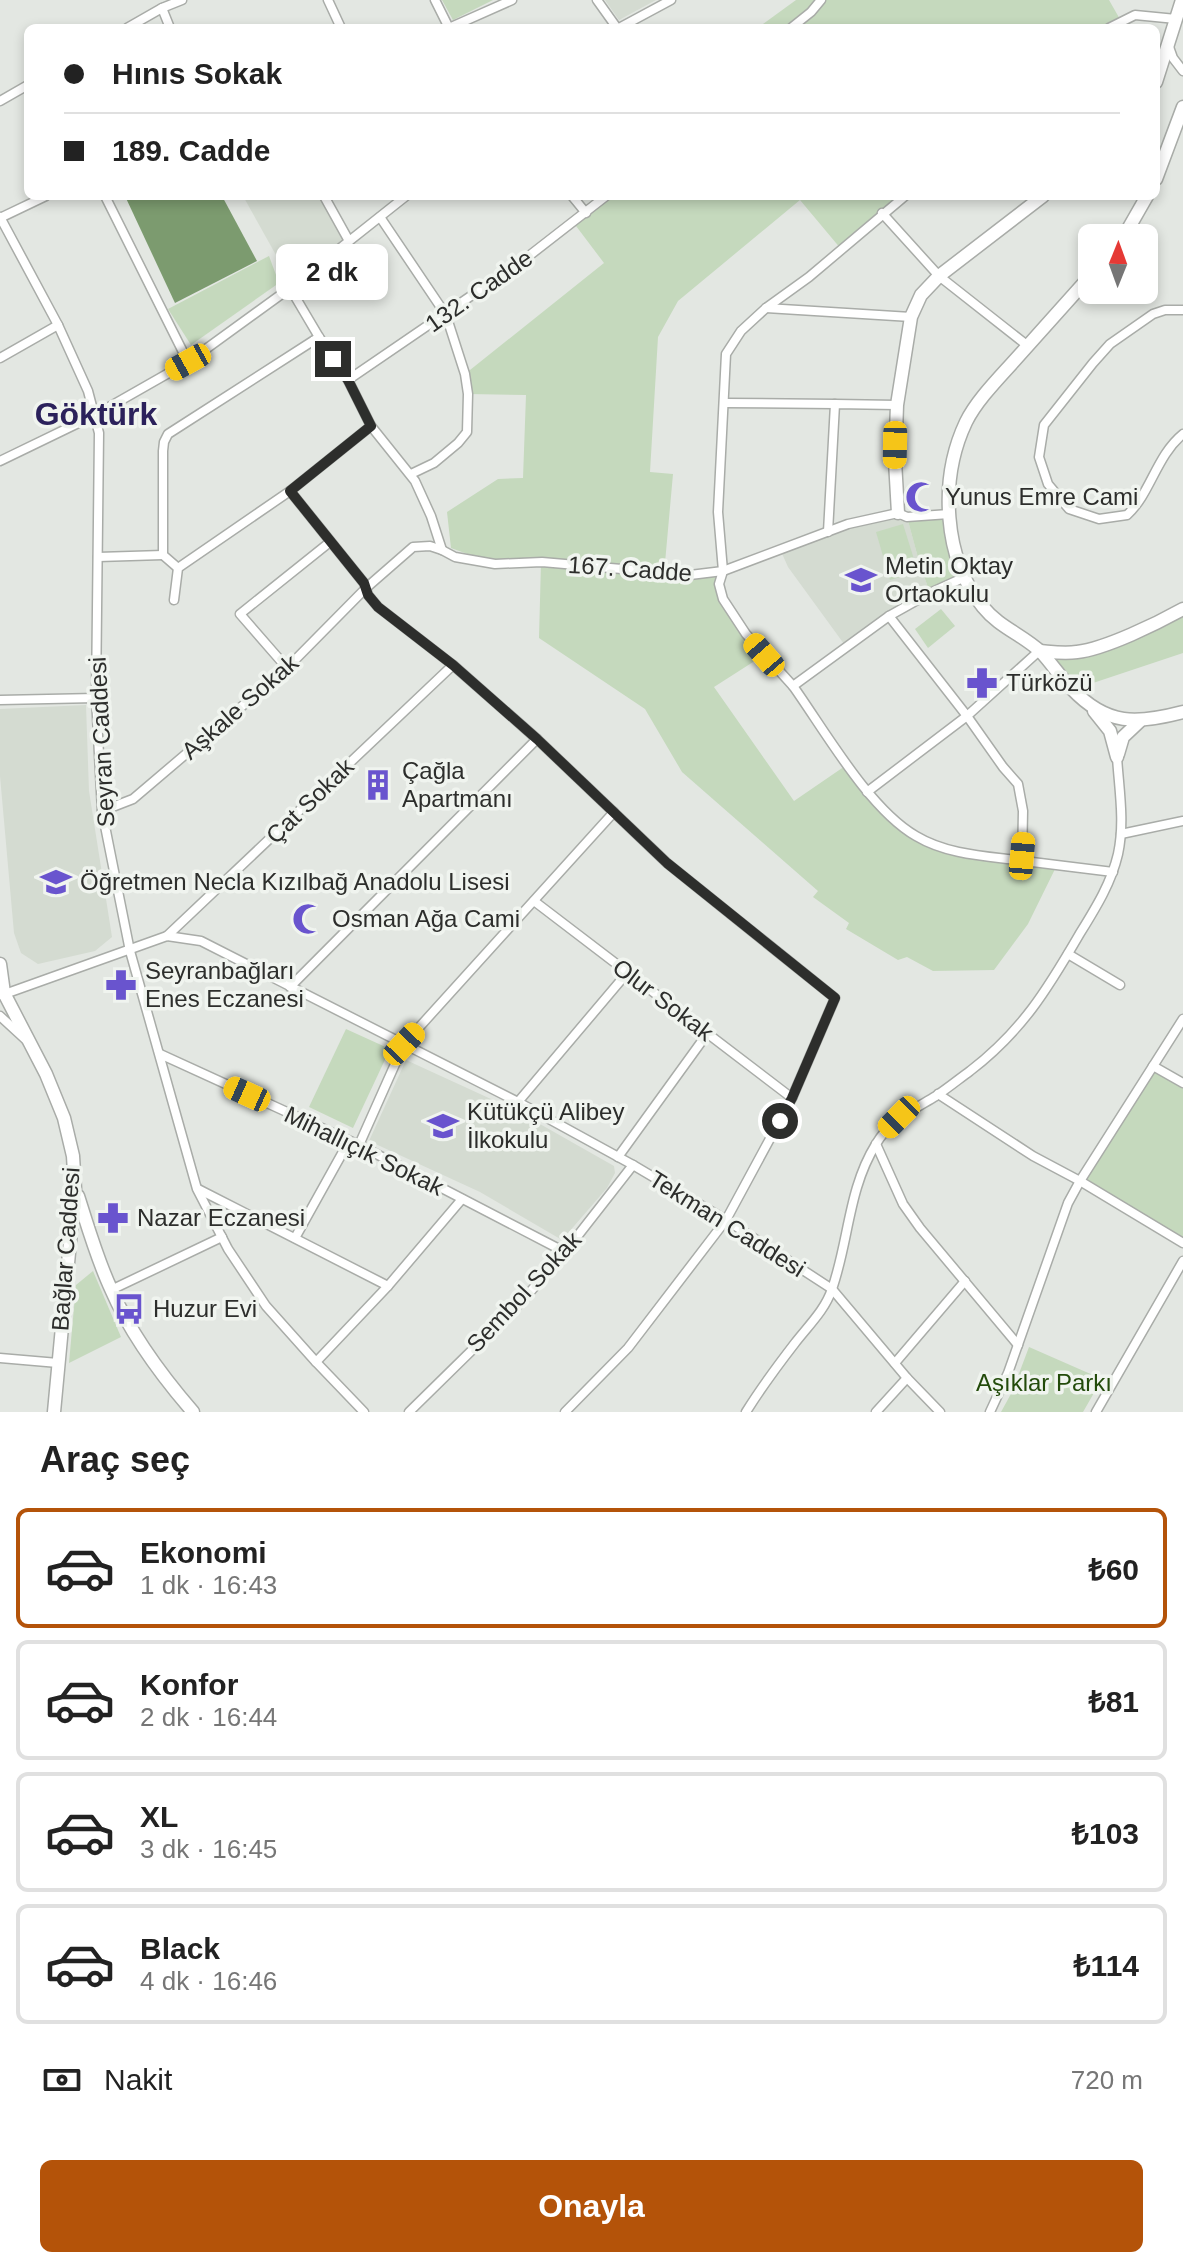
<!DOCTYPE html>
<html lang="tr">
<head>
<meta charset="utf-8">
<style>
  body { margin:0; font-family:Arial,sans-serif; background:#f2f2f2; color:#222; height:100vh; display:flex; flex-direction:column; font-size:30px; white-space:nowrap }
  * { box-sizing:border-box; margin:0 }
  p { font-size:26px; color:#767676 }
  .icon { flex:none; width:44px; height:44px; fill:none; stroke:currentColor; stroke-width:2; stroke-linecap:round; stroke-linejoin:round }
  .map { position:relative; height:1412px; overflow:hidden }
  .details { display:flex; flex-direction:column; background:#fff; flex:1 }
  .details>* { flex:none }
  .hud { position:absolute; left:24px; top:24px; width:1136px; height:176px; border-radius:12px; box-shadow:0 4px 12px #0003; display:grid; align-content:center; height:176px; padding:0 40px; background:#fff }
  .needle { width:52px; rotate:1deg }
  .tools { position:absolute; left:1078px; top:224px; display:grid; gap:16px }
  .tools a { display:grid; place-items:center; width:80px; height:80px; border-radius:12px; background:#fff; box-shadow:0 4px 12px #0003; font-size:40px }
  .end { position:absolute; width:36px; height:36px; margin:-18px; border:10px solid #2d2e2c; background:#fff; box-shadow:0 0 0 4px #fff }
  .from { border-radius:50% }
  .bubble { position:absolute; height:56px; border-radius:12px; background:#fff; box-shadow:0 4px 12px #0003; font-size:26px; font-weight:800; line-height:56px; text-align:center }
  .car { position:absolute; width:24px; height:48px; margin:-24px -12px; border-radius:10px; box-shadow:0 0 6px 2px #0007; background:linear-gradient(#f5c518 24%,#345 0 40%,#f5c518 0 76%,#345 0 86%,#f5c518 0) }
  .hud b { display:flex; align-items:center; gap:28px; height:76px; font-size:30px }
  .hud b+b { border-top:2px solid #e0e0e0 }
  .hud i { width:20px; height:20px; background:#222 }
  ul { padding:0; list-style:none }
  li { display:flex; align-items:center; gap:24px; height:120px; margin:0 16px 12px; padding:0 24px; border:4px solid #e0e0e0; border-radius:12px }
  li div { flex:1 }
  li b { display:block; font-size:30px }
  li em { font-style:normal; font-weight:800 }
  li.current { border-color:#b45309 }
  li>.icon { width:72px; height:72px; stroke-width:1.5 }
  h2 { padding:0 40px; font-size:36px; line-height:96px }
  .pay { display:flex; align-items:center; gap:20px; height:88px; padding:0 40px; font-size:30px }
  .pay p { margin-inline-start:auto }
  .button { display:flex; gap:16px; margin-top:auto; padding:16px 40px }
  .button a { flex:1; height:92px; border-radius:12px; background:#b45309; color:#fff; font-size:32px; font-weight:800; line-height:92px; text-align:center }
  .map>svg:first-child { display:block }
  .built { fill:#d4dbd1 }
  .green { fill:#c5d9bd }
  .water { fill:#7c9b6f }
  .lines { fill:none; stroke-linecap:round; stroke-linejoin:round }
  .street-casing { stroke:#a9aca8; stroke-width:11 }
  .secondary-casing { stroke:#a9aca8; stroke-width:15 }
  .street { stroke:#fff; stroke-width:8 }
  .secondary { stroke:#fff; stroke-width:12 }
  .route { stroke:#2d2e2c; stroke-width:10 }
  .labels { text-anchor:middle; stroke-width:7; stroke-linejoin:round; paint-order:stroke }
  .street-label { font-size:24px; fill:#2d2e2c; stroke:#f0f4ef }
  .poi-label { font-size:24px; fill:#2d2e2c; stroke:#f0f4ef; text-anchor:start }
  .park-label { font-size:24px; fill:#234b0b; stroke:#f0f4ef }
  .district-label { font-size:32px; font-weight:bold; fill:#2b215b; stroke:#f0f4ef }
</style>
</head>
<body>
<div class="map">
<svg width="1183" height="1412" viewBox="0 0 1183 1412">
  <rect width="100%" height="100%" fill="#e3e7e2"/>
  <g class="built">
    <polygon points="605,0 656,0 619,20"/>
    <polygon points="243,196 324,196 349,241 286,273"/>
    <polygon points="898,513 907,517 920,565 930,593 847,648 788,567 780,549"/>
    <polygon points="86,705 89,791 112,937 95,951 38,964 21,953 14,933 0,776 0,709"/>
    <polygon points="406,1060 517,1111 614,1166 615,1173 607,1188 562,1240 480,1192 369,1141"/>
  </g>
  <g class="green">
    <polygon points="442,0 493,0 453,20"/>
    <polygon points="796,0 1109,0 1121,21 1109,28 727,28 763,24"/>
    <polygon points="606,196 905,196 841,249 800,200 678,301 658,337 650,472 673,474 664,574 723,571 723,600 764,655 714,687 794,801 848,764 897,822 944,848 1057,865 1028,924 994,970 933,971 907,957 898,960 846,929 849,923 813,897 818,891 682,772 645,709 539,638 541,562 495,564 451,548 447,512 498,479 523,478 526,395 468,394 465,374 604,263 573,222"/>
    <polygon points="269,256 279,283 191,345 168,309"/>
    <polygon points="949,514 965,577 930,593 920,565 907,517"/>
    <polygon points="903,524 918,572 890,580 876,532"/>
    <polygon points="941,609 955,626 928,648 915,629"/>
    <polygon points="1183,609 1183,653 1072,690 1039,651 1081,652"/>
    <polygon points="346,1029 390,1049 353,1128 309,1107"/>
    <polygon points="1153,1066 1183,1083 1183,1243 1080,1181"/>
    <polygon points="93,1271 121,1337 69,1363 76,1285"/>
    <polygon points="1029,1347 1102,1379 1083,1412 1001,1412 1012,1392"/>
  </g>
  <polygon class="water" points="125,196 222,196 257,261 175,303"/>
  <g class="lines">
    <defs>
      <g id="street">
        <polyline points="328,0 341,28"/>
        <polyline points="435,0 449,28"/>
        <polyline points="597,0 617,28"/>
        <polyline points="162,8 170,28"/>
        <polyline points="127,28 162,8 182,0"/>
        <polyline points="449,28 512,0"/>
        <polyline points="619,28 671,0"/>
        <polyline points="791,28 811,12 821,0"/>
        <polyline points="1109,28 1135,15 1176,19"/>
        <polyline points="1168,44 1173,58 1183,71"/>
        <polyline points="0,101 28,85"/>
        <polyline points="105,196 188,362"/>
        <polyline points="324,196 349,241"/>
        <polyline points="572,196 586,213"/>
        <polyline points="882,213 939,276 1028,346"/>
        <polyline points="0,217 58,325 88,391 99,433 96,698 102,811 130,951 197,1189 228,1249 266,1306 316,1362 364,1412"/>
        <polyline points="380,217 446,315 465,374 468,394 467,432 458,443 434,463 411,474"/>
        <polyline points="0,218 46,196"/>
        <polyline points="290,288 319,337 348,380 371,426 415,481 431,516 442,550"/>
        <polyline points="766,308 911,317"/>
        <path d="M1183 310H1165L1153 314 1110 344 1093 363 1044 425 1039 457 1048 484 1069 509 1099 519 1127 515C1151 493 1156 456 1183 434"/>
        <polyline points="0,358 58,325"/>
        <polyline points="348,380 525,259 606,196"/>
        <polyline points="724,403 835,404"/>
        <polyline points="0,461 95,415 188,362 290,288 406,196"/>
        <polyline points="290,491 364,583 368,595 378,607 453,665 537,739 667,863 835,998 792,1098 726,1220 628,1348 565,1412"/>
        <polyline points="828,532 835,404 897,405"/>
        <polyline points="98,557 163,555"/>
        <polyline points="178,568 163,555 163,451 164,442 168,434 319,337"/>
        <path d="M965 577 930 593 889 616 793 686C825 731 869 809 916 836 946 854 983 856 1016 860 1048 864 1081 868 1113 872"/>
        <polyline points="174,600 178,568 290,491 371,426"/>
        <polyline points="889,616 967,716 1003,767 1018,784 1023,811 1022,861"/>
        <polyline points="287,668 240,614 330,542"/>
        <polyline points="793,686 746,634 723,599 719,584 723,571 718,512 726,354 741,331 766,308 809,277 905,196"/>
        <polyline points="0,700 96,698"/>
        <polyline points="867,792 967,716 1039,651"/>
        <polyline points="102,811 133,799 287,668 366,588 413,547 430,546 442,550 455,557 495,564 542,562 690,575 723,571 848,524 898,513 907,517 949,514"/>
        <polyline points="1121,834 1183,821"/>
        <polyline points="534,901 792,1098"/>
        <polyline points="167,936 453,665"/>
        <polyline points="1068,954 1120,985"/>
        <polyline points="290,987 537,739"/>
        <polyline points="2,995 167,936 201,941 518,1102 633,1165 726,1220 832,1289 907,1378 940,1412"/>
        <polyline points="0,1016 25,1039"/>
        <polyline points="160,1054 359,1145 565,1252"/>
        <polyline points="1153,1066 1183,1083"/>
        <polyline points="938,1094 1033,1156 1080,1181 1183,1243"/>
        <polyline points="518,1102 627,973"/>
        <polyline points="876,1144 903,1204 920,1228 1018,1345"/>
        <polyline points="359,1145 404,1044 614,812"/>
        <polyline points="618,1157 707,1034"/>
        <polyline points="198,1189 388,1286"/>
        <polyline points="295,1238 349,1141"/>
        <polyline points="111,1290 222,1237"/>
        <polyline points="0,1358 58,1363"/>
        <polyline points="316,1362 388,1286 462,1199"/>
        <polyline points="895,1363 965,1281"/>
        <polyline points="409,1412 523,1300 565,1252 633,1165"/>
        <path d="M746 1412C761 1388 778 1365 795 1343 809 1325 825 1310 832 1289 849 1241 848 1189 876 1144 890 1120 913 1110 936 1096 948 1088 959 1079 970 1071 1022 1031 1047 990 1079 935 1095 909 1111 884 1118 854 1125 822 1119 789 1117 757"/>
        <polyline points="876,1412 907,1378"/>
        <polyline points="990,1412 1008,1373 1068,1203 1080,1181 1183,1019"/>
        <polyline points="1096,1412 1183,1261"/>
      </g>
      <g id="secondary">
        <polyline points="1156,82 1182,0"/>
        <polyline points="1156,179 1183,107"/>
        <polyline points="1123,238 1147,196"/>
        <path d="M1092 274C1066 303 1041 331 1015 360 998 379 977 400 966 422 939 479 943 558 983 607 999 627 1023 635 1041 652 1052 664 1061 678 1072 689 1107 726 1137 724 1183 712"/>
        <polyline points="898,513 895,461 897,405 911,317 921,295 939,276 1043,196"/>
        <path d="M1039 651C1052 652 1064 654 1077 652 1105 649 1158 623 1183 609"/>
        <polyline points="1094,711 1110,731 1117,757"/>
        <polyline points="1118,754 1123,737 1140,721"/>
        <polyline points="0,964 4,993 46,1074 64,1118 73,1156 75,1189 54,1412"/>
        <path d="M78 1196C88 1227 97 1259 111 1289 131 1335 161 1375 193 1412"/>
      </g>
    </defs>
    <use href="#street" class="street-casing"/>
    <use href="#secondary" class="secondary-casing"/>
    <use href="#street" class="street"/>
    <use href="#secondary" class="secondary"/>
  </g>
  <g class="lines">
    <polyline class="route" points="333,359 348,380 371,426 290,491 364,583 368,595 378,607 453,665 537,739 667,863 835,998 792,1098 780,1121"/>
  </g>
  <defs>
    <symbol id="mosque-bare" viewBox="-9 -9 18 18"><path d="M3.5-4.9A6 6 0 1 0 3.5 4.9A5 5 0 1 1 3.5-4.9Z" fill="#6954ce" stroke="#f0f4ef" stroke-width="2.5" paint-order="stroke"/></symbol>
    <symbol id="school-bare" viewBox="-9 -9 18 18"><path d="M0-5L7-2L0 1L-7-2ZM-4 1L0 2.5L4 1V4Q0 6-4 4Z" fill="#6954ce" stroke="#f0f4ef" stroke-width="2.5" paint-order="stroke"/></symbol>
    <symbol id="pharmacy-bare" viewBox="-9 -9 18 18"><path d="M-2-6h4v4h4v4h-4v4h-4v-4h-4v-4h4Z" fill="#6954ce" stroke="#f0f4ef" stroke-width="2.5" paint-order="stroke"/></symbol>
    <symbol id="building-bare" viewBox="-9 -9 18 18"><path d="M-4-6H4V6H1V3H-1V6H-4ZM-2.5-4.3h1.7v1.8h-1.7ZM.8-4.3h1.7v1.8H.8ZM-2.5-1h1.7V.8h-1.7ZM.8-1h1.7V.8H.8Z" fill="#6954ce" stroke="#f0f4ef" stroke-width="2.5" paint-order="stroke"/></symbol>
    <symbol id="bus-bare" viewBox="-9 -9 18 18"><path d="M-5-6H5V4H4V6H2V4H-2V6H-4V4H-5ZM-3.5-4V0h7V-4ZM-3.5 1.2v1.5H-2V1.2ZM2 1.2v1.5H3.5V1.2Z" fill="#6954ce" stroke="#f0f4ef" stroke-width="2.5" paint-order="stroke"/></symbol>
  </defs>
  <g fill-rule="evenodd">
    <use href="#mosque-bare" x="899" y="475" width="44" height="44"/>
    <use href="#school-bare" x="839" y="558" width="44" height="44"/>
    <use href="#pharmacy-bare" x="960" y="661" width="44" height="44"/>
    <use href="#building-bare" x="356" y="763" width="44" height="44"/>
    <use href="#school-bare" x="34" y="860" width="44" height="44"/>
    <use href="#mosque-bare" x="286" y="897" width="44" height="44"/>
    <use href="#pharmacy-bare" x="99" y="963" width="44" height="44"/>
    <use href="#school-bare" x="421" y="1104" width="44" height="44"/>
    <use href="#pharmacy-bare" x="91" y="1196" width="44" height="44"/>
    <use href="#bus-bare" x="107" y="1287" width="44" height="44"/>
  </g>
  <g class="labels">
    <g class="street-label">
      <text transform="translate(479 291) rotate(-35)" y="8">132. Cadde</text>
      <text transform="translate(630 569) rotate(4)" y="8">167. Cadde</text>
      <text transform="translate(240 707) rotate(-41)" y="8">Aşkale Sokak</text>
      <text transform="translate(102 742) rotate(-93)" y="8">Seyran Caddesi</text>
      <text transform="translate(310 801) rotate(-44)" y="8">Çat Sokak</text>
      <text transform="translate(663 1000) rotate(37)" y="8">Olur Sokak</text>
      <text transform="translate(364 1151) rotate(26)" y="8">Mihallıçık Sokak</text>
      <text transform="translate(727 1224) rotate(32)" y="8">Tekman Caddesi</text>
      <text transform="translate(66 1249) rotate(-86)" y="8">Bağlar Caddesi</text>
      <text transform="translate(524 1292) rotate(-47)" y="8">Sembol Sokak</text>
    </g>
    <g class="poi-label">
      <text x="945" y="505">Yunus Emre Cami</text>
      <text x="885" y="574">Metin Oktay<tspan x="885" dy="28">Ortaokulu</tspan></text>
      <text x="1006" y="691">Türközü</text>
      <text x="402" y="779">Çağla<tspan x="402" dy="28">Apartmanı</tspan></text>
      <text x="80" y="890">Öğretmen Necla Kızılbağ Anadolu Lisesi</text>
      <text x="332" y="927">Osman Ağa Cami</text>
      <text x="145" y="979">Seyranbağları<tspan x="145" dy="28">Enes Eczanesi</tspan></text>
      <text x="467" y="1120">Kütükçü Alibey<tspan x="467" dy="28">İlkokulu</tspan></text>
      <text x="137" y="1226">Nazar Eczanesi</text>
      <text x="153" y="1317">Huzur Evi</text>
    </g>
    <g class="park-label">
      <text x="1044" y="1391">Aşıklar Parkı</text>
    </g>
    <g class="district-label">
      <text x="96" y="425">Göktürk</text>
    </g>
  </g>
</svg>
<div class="tools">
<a><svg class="needle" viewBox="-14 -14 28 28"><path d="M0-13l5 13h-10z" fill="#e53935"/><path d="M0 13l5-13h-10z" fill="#767676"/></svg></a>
</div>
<i class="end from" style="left:780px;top:1121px"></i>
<i class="end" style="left:333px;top:359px"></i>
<div class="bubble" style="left:276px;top:244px;width:112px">2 dk</div>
<i class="car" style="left:188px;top:362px;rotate:241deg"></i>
<i class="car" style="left:895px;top:445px;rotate:181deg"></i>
<i class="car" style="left:764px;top:655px;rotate:319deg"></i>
<i class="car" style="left:1022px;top:856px;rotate:5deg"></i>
<i class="car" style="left:404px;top:1044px;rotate:43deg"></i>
<i class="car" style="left:247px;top:1094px;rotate:294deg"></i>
<i class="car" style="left:899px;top:1117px;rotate:225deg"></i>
<div class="hud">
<b><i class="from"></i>Hınıs Sokak</b>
<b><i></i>189. Cadde</b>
</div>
</div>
<section class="details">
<h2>Araç seç</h2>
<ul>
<li class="current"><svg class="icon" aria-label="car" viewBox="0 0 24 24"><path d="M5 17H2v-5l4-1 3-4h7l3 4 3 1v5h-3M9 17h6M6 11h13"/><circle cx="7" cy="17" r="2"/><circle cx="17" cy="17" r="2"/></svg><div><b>Ekonomi</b><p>1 dk · 16:43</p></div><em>₺60</em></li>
<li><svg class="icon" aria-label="car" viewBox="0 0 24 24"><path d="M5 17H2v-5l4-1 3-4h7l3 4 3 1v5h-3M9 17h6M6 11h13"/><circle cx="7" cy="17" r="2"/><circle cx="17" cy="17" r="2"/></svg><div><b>Konfor</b><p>2 dk · 16:44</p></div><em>₺81</em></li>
<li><svg class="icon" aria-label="car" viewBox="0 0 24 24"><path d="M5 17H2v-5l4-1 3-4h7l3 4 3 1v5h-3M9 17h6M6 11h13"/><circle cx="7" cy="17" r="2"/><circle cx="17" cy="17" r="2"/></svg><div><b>XL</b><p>3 dk · 16:45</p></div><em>₺103</em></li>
<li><svg class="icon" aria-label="car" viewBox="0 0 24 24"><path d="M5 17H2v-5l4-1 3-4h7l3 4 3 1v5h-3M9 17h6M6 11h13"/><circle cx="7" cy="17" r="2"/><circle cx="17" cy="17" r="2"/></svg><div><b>Black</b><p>4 dk · 16:46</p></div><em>₺114</em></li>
</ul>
<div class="pay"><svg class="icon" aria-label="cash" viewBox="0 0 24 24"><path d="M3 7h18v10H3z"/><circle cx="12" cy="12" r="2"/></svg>Nakit<p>720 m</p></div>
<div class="button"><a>Onayla</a></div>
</section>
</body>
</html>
